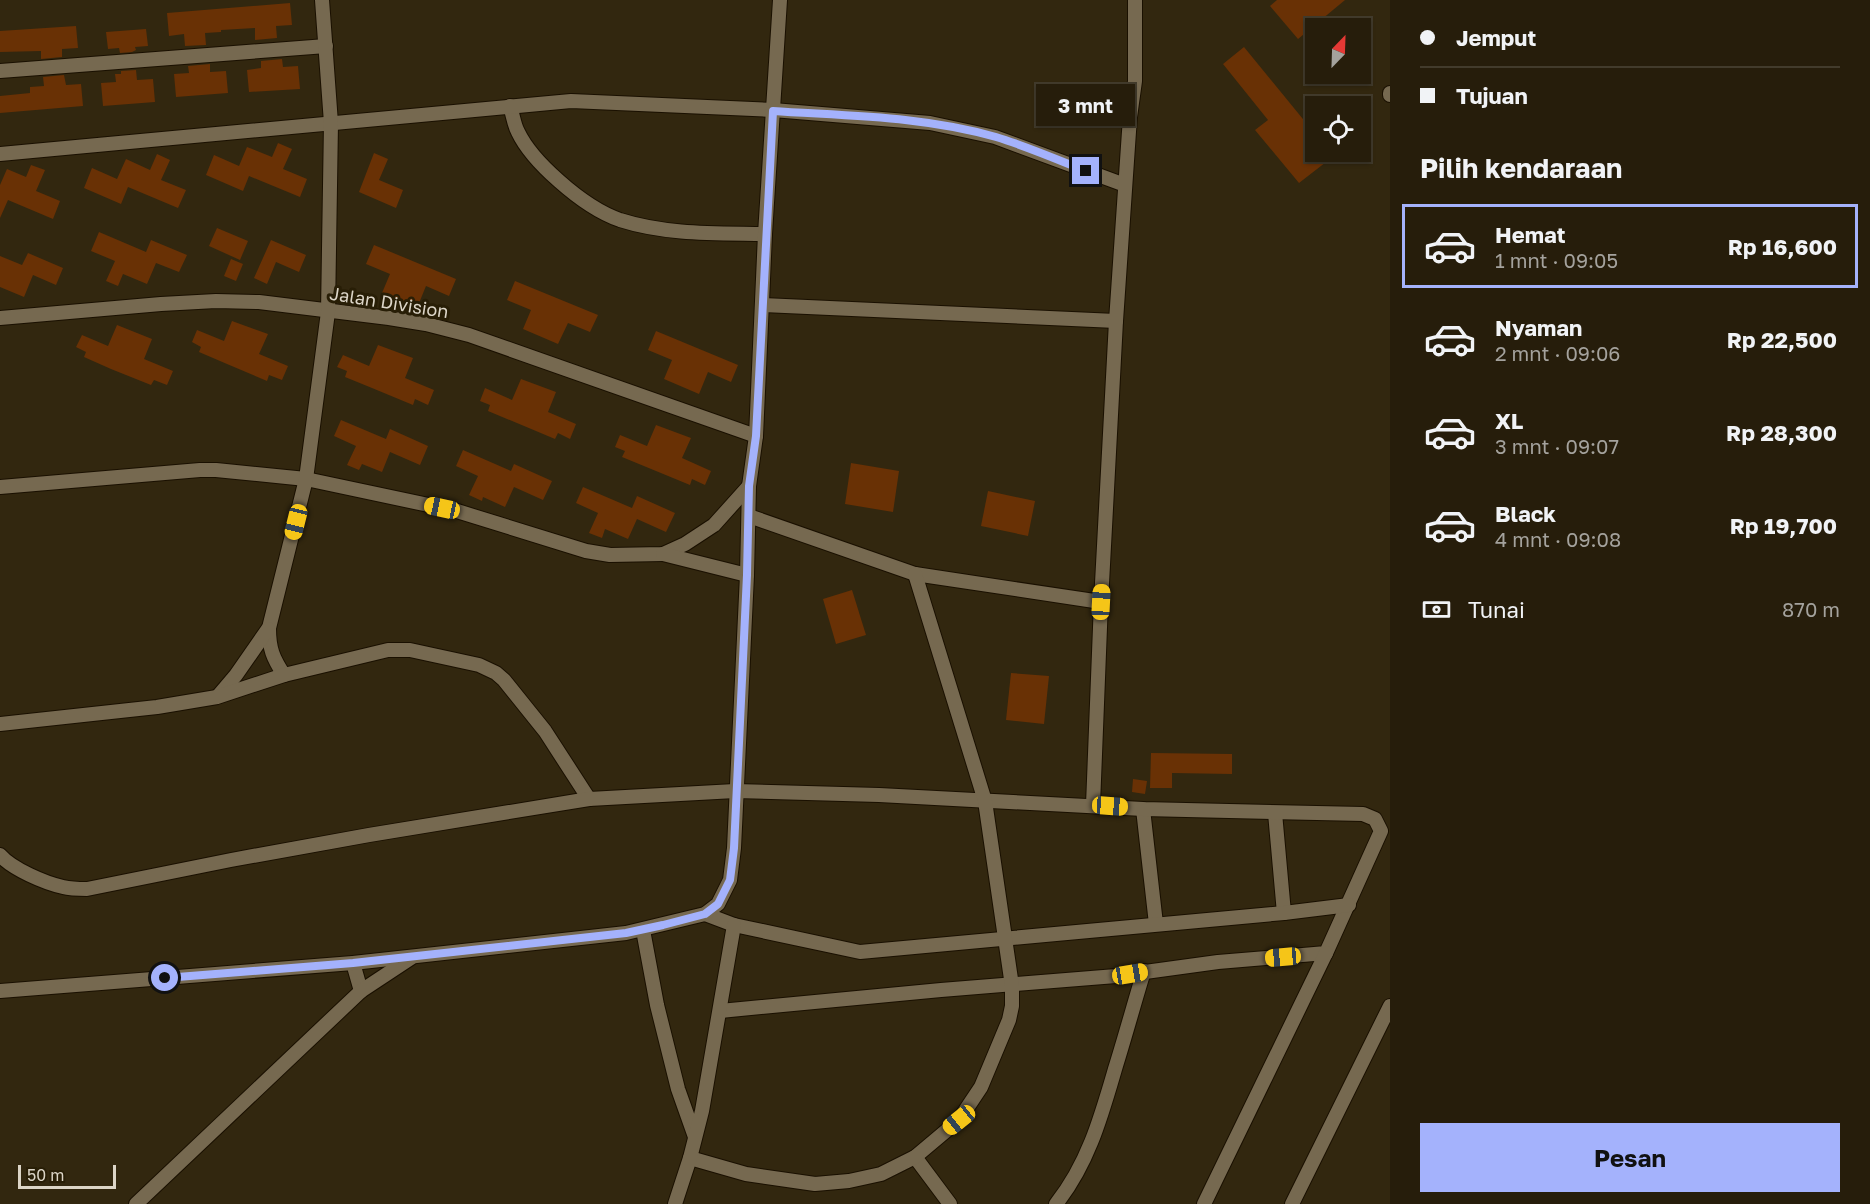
<!DOCTYPE html>
<html lang="id">
<head>
<meta charset="utf-8">
<style>
  body { margin:0; font-family:"Golos Text",sans-serif; background:#2e2614; color:#f1f3f6; height:100vh; display:flex; flex-direction:column; font-size:22px; white-space:nowrap }
  * { box-sizing:border-box; margin:0 }
  p { font-size:20px; color:#a4a29d }
  .icon { flex:none; width:33px; height:33px; fill:none; stroke:currentColor; stroke-width:2; stroke-linecap:round; stroke-linejoin:round }
  .map { position:relative; flex:1; overflow:hidden }
  .drawer { display:flex; flex-direction:column; background:#261d0b; width:480px }
  .drawer>* { flex:none }
  .top-card { display:grid; align-content:center; height:132px; padding:0 30px; background:#261d0b }
  .needle { width:39px; rotate:23deg }
  .tools { position:absolute; left:1305px; top:18px; display:grid; gap:12px }
  .tools a { display:grid; place-items:center; width:66px; height:66px; border-radius:0px; background:#261d0b; box-shadow:0 2px 4px #0004,0 0 0 2px #423b2c; font-size:30px }
  .scale { position:absolute; left:18px; bottom:15px; width:98px; box-sizing:border-box; padding-left:6px; border:3px solid #dcd5c7; border-top:0; font-size:16px; line-height:21px; white-space:nowrap; color:#dcd5c7; -webkit-text-stroke:4px #281e06; paint-order:stroke }
  .end { position:absolute; width:27px; height:27px; margin:-14px; border:8px solid #a4b2fc; background:#111; box-shadow:0 0 0 3px #111 }
  .from { border-radius:50% }
  .bubble { position:absolute; height:42px; border-radius:0px; background:#261d0b; box-shadow:0 2px 4px #0004,0 0 0 2px #423b2c; font-size:20px; font-weight:700; line-height:42px; text-align:center }
  .car { position:absolute; width:18px; height:36px; margin:-18px -9px; border-radius:8px; box-shadow:0 0 4px 2px #0007; background:linear-gradient(#f5c518 24%,#345 0 40%,#f5c518 0 76%,#345 0 86%,#f5c518 0) }
  .top-card b { display:flex; align-items:center; gap:21px; height:57px; font-size:22px }
  .top-card b+b { border-top:2px solid #423b2c }
  .top-card i { width:15px; height:15px; background:#f1f3f6 }
  ul { padding:0; list-style:none }
  li { display:flex; align-items:center; gap:18px; height:84px; margin:0 12px 9px; padding:0 18px; border:3px solid transparent; border-radius:0px }
  li div { flex:1 }
  li b { display:block; font-size:22px }
  li em { font-style:normal; font-weight:700 }
  li.current { border-color:#a4b2fc }
  li>.icon { width:54px; height:54px; stroke-width:1.5 }
  h2 { padding:0 30px; font-size:27px; line-height:72px }
  .pay { display:flex; align-items:center; gap:15px; height:66px; padding:0 30px; font-size:22px }
  .pay p { margin-inline-start:auto }
  .button { display:flex; gap:12px; margin-top:auto; padding:12px 30px }
  .button a { flex:1; height:69px; border-radius:0px; background:#a4b2fc; color:#111; font-size:24px; font-weight:700; line-height:69px; text-align:center }
  main { display:flex; flex:1; min-height:0 }
  .map>svg:first-child { display:block }
  .building { fill:#693105 }
  .lines { fill:none; stroke-linecap:round; stroke-linejoin:round }
  .street-casing { stroke:#1a1000; stroke-width:16 }
  .street { stroke:#766950; stroke-width:14 }
  .route { stroke:#a4b2fc; stroke-width:8 }
  .labels { text-anchor:middle; stroke-width:6; stroke-linejoin:round; paint-order:stroke }
  .street-label { font-size:18px; fill:#dcd5c7; stroke:#281e06 }
</style>
</head>
<body>
<main>
<div class="map">
<svg width="1390" height="1204" viewBox="0 0 1390 1204">
  <rect width="100%" height="100%" fill="#32270f"/>
  <g class="building">
    <polygon points="1277,0 1345,0 1298,39 1270,6"/>
    <polygon points="290,3 292,25 276,26 277,38 255,40 255,28 221,30 221,32 205,33 206,45 185,46 184,34 169,36 167,13"/>
    <polygon points="76,26 78,48 62,49 62,57 41,59 41,51 0,52 0,31"/>
    <polygon points="146,29 148,46 135,47 136,50 132,52 120,53 119,48 108,49 106,32"/>
    <polygon points="1244,47 1316,135 1316,152 1339,152 1299,183 1255,130 1268,120 1223,64"/>
    <polygon points="282,59 283,67 298,66 300,89 249,92 247,70 261,68 261,61"/>
    <polygon points="210,64 210,72 226,71 228,93 176,97 174,74 189,73 188,66"/>
    <polygon points="136,70 137,80 153,79 155,102 103,106 101,83 116,82 115,74 121,74 121,71"/>
    <polygon points="64,75 66,85 81,84 83,106 0,113 0,96 30,93 30,87 44,86 43,77"/>
    <polygon points="278,143 292,149 283,169 307,179 300,197 249,176 243,191 206,175 214,155 239,166 247,147 272,157"/>
    <polygon points="374,153 388,159 379,180 403,190 396,208 359,192"/>
    <polygon points="157,154 170,160 161,180 186,190 178,208 128,187 121,204 84,188 92,168 117,179 126,159 150,170"/>
    <polygon points="31,165 45,170 36,191 60,201 53,219 8,200 0,218 0,185 7,169 26,177"/>
    <polygon points="217,228 248,241 240,260 209,246"/>
    <polygon points="99,232 146,252 151,240 187,255 179,272 156,263 147,284 123,274 118,286 106,281 115,261 91,251"/>
    <polygon points="271,240 306,255 299,272 276,262 267,284 254,278"/>
    <polygon points="374,245 456,279 449,296 426,286 417,308 382,293 390,274 366,264"/>
    <polygon points="28,253 63,268 56,285 33,275 24,297 0,287 0,256 22,265"/>
    <polygon points="231,259 243,264 236,281 224,276"/>
    <polygon points="515,281 598,315 590,332 568,323 558,344 523,329 531,310 507,300"/>
    <polygon points="232,321 268,334 259,354 288,366 282,380 269,375 267,381 227,364 199,352 201,347 192,342 197,330 224,341"/>
    <polygon points="117,325 152,339 144,359 173,371 167,385 154,380 151,385 111,369 84,357 86,352 76,347 82,335 108,346"/>
    <polygon points="656,331 738,365 731,382 708,372 699,394 664,379 672,360 648,350"/>
    <polygon points="378,345 413,358 405,378 434,390 428,405 415,399 413,405 372,388 345,377 347,371 337,367 343,355 369,366"/>
    <polygon points="521,379 556,392 548,412 576,424 570,439 558,433 555,439 488,411 490,405 480,401 485,388 512,400"/>
    <polygon points="341,420 386,439 390,429 428,446 420,465 390,452 382,472 362,464 359,470 347,465 356,446 334,436"/>
    <polygon points="656,425 691,438 682,458 711,471 705,485 692,479 690,485 622,457 625,451 615,447 620,435 647,446"/>
    <polygon points="463,450 511,471 514,464 552,481 543,500 514,487 505,507 483,497 482,501 469,495 478,476 456,466"/>
    <polygon points="851,463 899,471 893,512 845,504"/>
    <polygon points="583,487 632,508 637,496 675,513 666,532 637,519 628,539 605,529 602,538 589,533 598,513 576,503"/>
    <polygon points="988,491 1035,501 1028,536 981,526"/>
    <polygon points="852,590 866,635 836,644 823,599"/>
    <polygon points="1011,673 1049,676 1044,724 1006,720"/>
    <polygon points="1151,753 1232,754 1232,774 1172,773 1172,788 1150,788"/>
    <polygon points="1133,779 1147,781 1145,794 1132,792"/>
  </g>
  <g class="lines">
    <defs>
      <g id="street">
        <polyline points="0,71 326,46"/>
        <polyline points="1390,93 1390,95"/>
        <path d="M510 106C513 115 514 125 518 132 527 151 543 167 559 181 577 197 597 212 620 220 667 235 717 233 765 234"/>
        <polyline points="0,154 571,101 773,110 930,123 995,137 1125,185"/>
        <polyline points="763,305 1116,321"/>
        <polyline points="0,318 161,304 216,301 259,302 389,318 426,324 469,335 756,436"/>
        <polyline points="0,487 200,470 216,470 306,479 457,511 586,551 610,555 663,554 685,544 714,525 749,486"/>
        <polyline points="749,516 915,574 1101,602"/>
        <polyline points="663,554 747,575"/>
        <path d="M284 675C273 658 269 649 269 628L306 479 328 312 331 123 322 0"/>
        <polyline points="219,695 236,675 268,629"/>
        <polyline points="0,724 157,707 217,697 284,675 388,650 410,650 479,665 496,673 504,680 545,731 589,799"/>
        <polyline points="1093,805 1101,602 1116,321 1130,117 1135,81 1135,0"/>
        <polyline points="1143,809 1156,924"/>
        <polyline points="1275,813 1284,913"/>
        <path d="M0 855C12 869 45 883 63 887 71 889 80 889 87 889L231 860 369 835 589 799 735 791 879 795 1143 809 1363 814 1375 819 1381 831 1326 953 1218 962 1116 976 941 990 720 1011"/>
        <polyline points="705,914 734,925 860,952 1284,913 1349,905"/>
        <polyline points="643,930 657,1005 678,1089 695,1137"/>
        <polyline points="353,963 361,991"/>
        <polyline points="0,991 353,963 626,933 705,914 718,904 730,880 734,848 747,575 749,486 756,436 765,234 780,0"/>
        <polyline points="915,1157 950,1204"/>
        <polyline points="690,1158 746,1174 815,1184 849,1181 881,1174 915,1157 959,1120 981,1087 1009,1020 1012,1006 1012,986 985,801 915,574"/>
        <polyline points="136,1204 361,991 411,958"/>
        <polyline points="675,1204 690,1158 702,1111 734,925"/>
        <path d="M1056 1204C1088 1164 1101 1117 1115 1069 1125 1037 1134 1004 1144 971"/>
        <polyline points="1204,1204 1326,953"/>
        <polyline points="1292,1204 1390,1006"/>
      </g>
    </defs>
    <use href="#street" class="street-casing"/>
    <use href="#street" class="street"/>
  </g>
  <g class="lines">
    <path class="route" d="M165 978 353 963 626 933 663 925 705 914 718 904 730 880 734 848 747 575 749 486 756 436 773 111C846 116 924 116 996 137 1026 146 1056 159 1086 171"/>
  </g>
  <g class="labels">
    <g class="street-label">
      <text transform="translate(389 303) rotate(9)" y="6">Jalan Division</text>
    </g>
  </g>
</svg>
<div class="tools">
<a><svg class="needle" viewBox="-14 -14 28 28"><path d="M0-13l5 13h-10z" fill="#e53935"/><path d="M0 13l5-13h-10z" fill="#a4a29d"/></svg></a>
<a><svg class="icon" aria-label="locate" viewBox="0 0 24 24"><circle cx="12" cy="12" r="6"/><path d="M12 2v4M12 18v4M2 12h4M18 12h4"/></svg></a>
</div>
<div class="scale">50 m</div>
<i class="end from" style="left:165px;top:978px"></i>
<i class="end" style="left:1086px;top:171px"></i>
<div class="bubble" style="left:1036px;top:84px;width:99px">3 mnt</div>
<i class="car" style="left:442px;top:508px;rotate:282deg"></i>
<i class="car" style="left:296px;top:522px;rotate:194deg"></i>
<i class="car" style="left:1101px;top:602px;rotate:3deg"></i>
<i class="car" style="left:1110px;top:806px;rotate:94deg"></i>
<i class="car" style="left:1283px;top:957px;rotate:265deg"></i>
<i class="car" style="left:1130px;top:974px;rotate:80deg"></i>
<i class="car" style="left:959px;top:1120px;rotate:231deg"></i>
</div>
<section class="drawer">
<div class="top-card">
<b><i class="from"></i>Jemput</b>
<b><i></i>Tujuan</b>
</div>
<h2>Pilih kendaraan</h2>
<ul>
<li class="current"><svg class="icon" aria-label="car" viewBox="0 0 24 24"><path d="M5 17H2v-5l4-1 3-4h7l3 4 3 1v5h-3M9 17h6M6 11h13"/><circle cx="7" cy="17" r="2"/><circle cx="17" cy="17" r="2"/></svg><div><b>Hemat</b><p>1 mnt · 09:05</p></div><em>Rp 16,600</em></li>
<li><svg class="icon" aria-label="car" viewBox="0 0 24 24"><path d="M5 17H2v-5l4-1 3-4h7l3 4 3 1v5h-3M9 17h6M6 11h13"/><circle cx="7" cy="17" r="2"/><circle cx="17" cy="17" r="2"/></svg><div><b>Nyaman</b><p>2 mnt · 09:06</p></div><em>Rp 22,500</em></li>
<li><svg class="icon" aria-label="car" viewBox="0 0 24 24"><path d="M5 17H2v-5l4-1 3-4h7l3 4 3 1v5h-3M9 17h6M6 11h13"/><circle cx="7" cy="17" r="2"/><circle cx="17" cy="17" r="2"/></svg><div><b>XL</b><p>3 mnt · 09:07</p></div><em>Rp 28,300</em></li>
<li><svg class="icon" aria-label="car" viewBox="0 0 24 24"><path d="M5 17H2v-5l4-1 3-4h7l3 4 3 1v5h-3M9 17h6M6 11h13"/><circle cx="7" cy="17" r="2"/><circle cx="17" cy="17" r="2"/></svg><div><b>Black</b><p>4 mnt · 09:08</p></div><em>Rp 19,700</em></li>
</ul>
<div class="pay"><svg class="icon" aria-label="cash" viewBox="0 0 24 24"><path d="M3 7h18v10H3z"/><circle cx="12" cy="12" r="2"/></svg>Tunai<p>870 m</p></div>
<div class="button"><a>Pesan</a></div>
</section>
</main>
</body>
</html>
